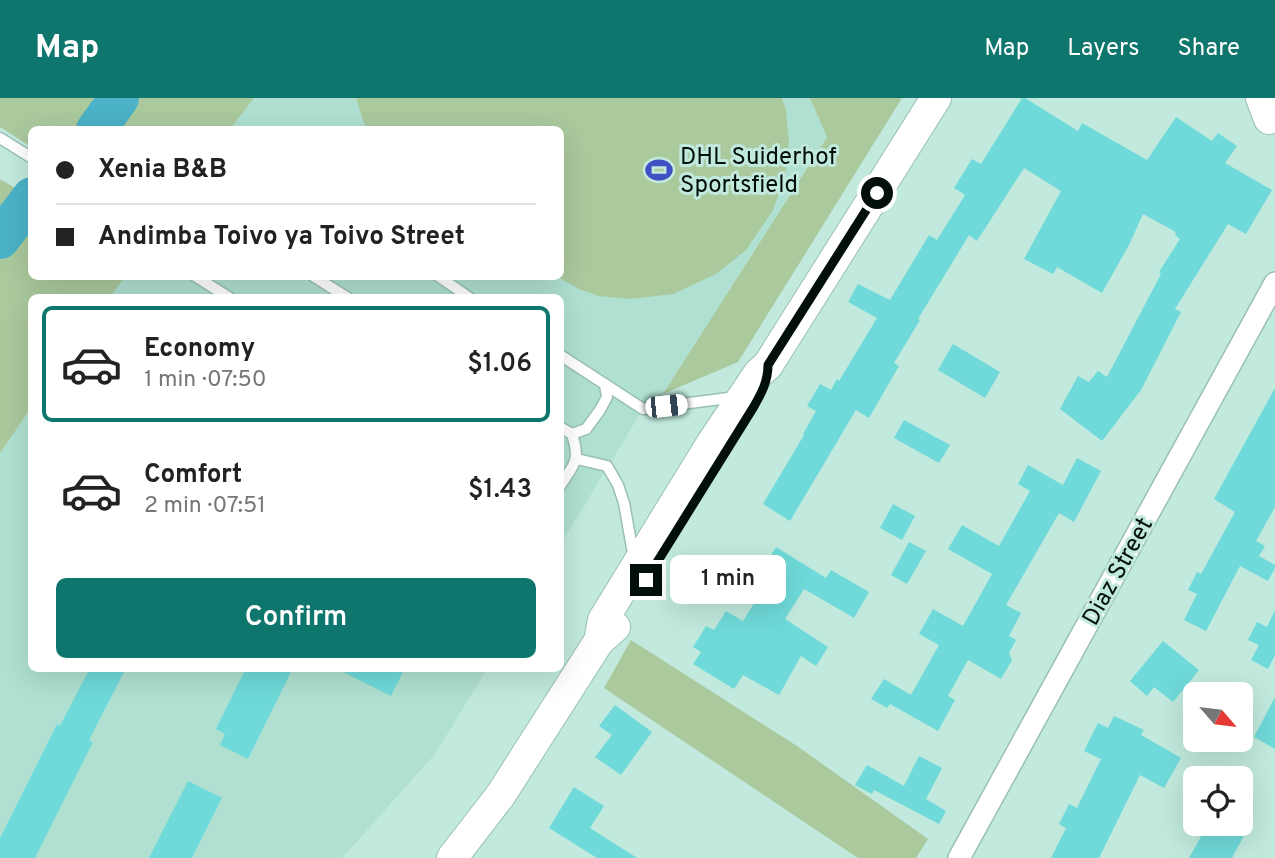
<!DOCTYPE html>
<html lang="en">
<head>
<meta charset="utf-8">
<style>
  body { margin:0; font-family:Overpass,sans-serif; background:#f2f2f2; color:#222; height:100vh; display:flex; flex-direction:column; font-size:26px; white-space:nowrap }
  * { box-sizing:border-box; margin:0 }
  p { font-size:23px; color:#767676 }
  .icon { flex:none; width:38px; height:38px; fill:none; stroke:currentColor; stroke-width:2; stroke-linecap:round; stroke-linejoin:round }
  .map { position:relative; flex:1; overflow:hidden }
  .panel { position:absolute; left:28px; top:196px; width:536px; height:378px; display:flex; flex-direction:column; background:#fff; border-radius:10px; box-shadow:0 7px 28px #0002 }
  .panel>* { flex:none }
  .guide { position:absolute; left:28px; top:28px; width:536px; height:154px; border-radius:10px; box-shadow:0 7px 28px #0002; display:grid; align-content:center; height:154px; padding:0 28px; background:#fff }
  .needle { width:46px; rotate:118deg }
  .buttons { position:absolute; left:1183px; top:584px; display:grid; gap:14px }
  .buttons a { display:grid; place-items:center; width:70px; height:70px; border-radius:10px; background:#fff; box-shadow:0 7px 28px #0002; font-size:35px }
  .end { position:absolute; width:32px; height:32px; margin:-16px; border:9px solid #030f0b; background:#fff; box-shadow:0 0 0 4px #fff }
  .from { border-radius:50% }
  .bubble { position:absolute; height:49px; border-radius:10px; background:#fff; box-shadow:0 7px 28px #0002; font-size:23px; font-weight:600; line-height:49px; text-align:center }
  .car { position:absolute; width:21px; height:42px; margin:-21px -10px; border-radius:9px; box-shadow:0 0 5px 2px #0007; background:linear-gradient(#fff 24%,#345 0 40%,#fff 0 76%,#345 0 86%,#fff 0) }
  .guide b { display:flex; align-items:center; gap:24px; height:66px; font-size:26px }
  .guide b+b { border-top:2px solid #e0e0e0 }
  .guide i { width:18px; height:18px; background:#222 }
  ul { padding:12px 0 0; list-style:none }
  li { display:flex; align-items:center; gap:21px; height:116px; margin:0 14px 10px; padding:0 14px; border:4px solid transparent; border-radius:10px }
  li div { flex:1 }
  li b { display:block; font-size:26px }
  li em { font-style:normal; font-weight:600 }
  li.on { border-color:#0f766e }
  li>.icon { width:63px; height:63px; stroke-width:1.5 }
  .primary-button { display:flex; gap:14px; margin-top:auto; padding:14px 28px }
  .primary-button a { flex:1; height:80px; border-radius:10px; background:#0f766e; color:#fff; font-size:28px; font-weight:600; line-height:80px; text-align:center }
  header { display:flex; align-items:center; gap:42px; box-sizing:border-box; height:98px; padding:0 35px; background:#0f766e; color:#fff }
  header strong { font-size:33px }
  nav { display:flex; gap:38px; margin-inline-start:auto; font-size:24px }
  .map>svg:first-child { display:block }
  .built { fill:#afe0d1 }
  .green { fill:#aac99d }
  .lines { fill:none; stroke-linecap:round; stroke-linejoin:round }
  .river { stroke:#4bb2c7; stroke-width:40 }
  .building { fill:#6fdad9 }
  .lane-casing { stroke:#9ac0b5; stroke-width:13 }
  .street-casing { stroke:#9ac0b5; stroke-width:24 }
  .secondary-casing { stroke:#9ac0b5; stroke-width:32 }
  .lane { stroke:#fff; stroke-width:10 }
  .street { stroke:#fff; stroke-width:21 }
  .secondary { stroke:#fff; stroke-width:30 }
  .route { stroke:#030f0b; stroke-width:9 }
  .labels { text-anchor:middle; stroke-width:6; stroke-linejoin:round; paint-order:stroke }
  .poi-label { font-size:24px; fill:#030f0b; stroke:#c1e9dd; text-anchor:start }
  .street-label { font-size:24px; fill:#030f0b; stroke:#c1e9dd }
</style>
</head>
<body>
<header>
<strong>Map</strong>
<nav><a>Map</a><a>Layers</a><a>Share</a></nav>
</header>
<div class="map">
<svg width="1275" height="760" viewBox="0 0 1275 760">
  <rect width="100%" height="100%" fill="#c1e9dd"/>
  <g class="built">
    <polygon points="254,0 810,0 827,38 663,296 643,311 560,447 560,200 110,200 125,178 560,178 560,32 230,31"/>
    <polygon points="31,310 32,570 487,571 435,656 342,760 0,760 0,355"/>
  </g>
  <g class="green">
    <polygon points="0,0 254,0 230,31 32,32 31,49 0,29"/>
    <polygon points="356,0 782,0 786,12 789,44 785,79 773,112 746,152 716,176 673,196 630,201 599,198 579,191 558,179 560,178 560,32 366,31"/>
    <polygon points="810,0 902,0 738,264 663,296 827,39"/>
    <polygon points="0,81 31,100 32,178 125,179 110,199 32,200 31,310 0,355"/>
    <polygon points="631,542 797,648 928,741 916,760 858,760 604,590"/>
  </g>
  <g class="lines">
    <g class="river">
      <polyline points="96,32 119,0"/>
      <polyline points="0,141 32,99"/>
    </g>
  </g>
  <g class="building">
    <polygon points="1022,0 1025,0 1078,33 1082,25 1147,62 1176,19 1212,43 1218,35 1237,48 1225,65 1272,92 1246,136 1228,126 1175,211 1181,214 1141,292 1102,343 1060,311 1078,278 1089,284 1098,273 1107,279 1161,176 1159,174 1180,141 1175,137 1176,134 1143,116 1129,147 1102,195 1057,169 1053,176 1024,161 1061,93 1024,70 977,143 969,137 918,221 920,222 894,265 899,268 869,320 856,312 790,423 763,406 804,337 803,336 816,313 807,308 820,286 831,292 837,281 839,283 877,220 848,204 858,186 890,202 929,137 937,142 965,97 954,90 972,61 981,66"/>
    <polygon points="953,246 1000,274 985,300 938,272"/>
    <polygon points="1275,290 1275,409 1256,443 1265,448 1259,458 1275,467 1275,470 1268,483 1240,468 1206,533 1184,522 1197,496 1188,492 1197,474 1201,476 1235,414 1214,401"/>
    <polygon points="904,322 950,347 939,365 894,340"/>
    <polygon points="1077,360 1101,373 1074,424 1059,415 1006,507 1021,515 1009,538 1016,542 1009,555 1012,562 1001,581 968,562 948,598 955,602 938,633 890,606 887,610 871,601 884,581 911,597 939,547 919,536 933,511 963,528 992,476 948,451 962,427 999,448 1030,393 1018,386 1028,367 1063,387"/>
    <polygon points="893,406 915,418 902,442 880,430"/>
    <polygon points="909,444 926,453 907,486 891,477"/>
    <polygon points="776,449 826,480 831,472 869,494 854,520 804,491 785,521 828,549 816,568 801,558 779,597 743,577 734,591 693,566 701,554 693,549 706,528 714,532 726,513 743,523 773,475 764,470"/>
    <polygon points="1275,512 1275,557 1268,571 1251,562 1259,547 1248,542 1257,524 1267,529"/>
    <polygon points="1163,543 1199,572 1173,604 1154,589 1147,598 1130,583"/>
    <polygon points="90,570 126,570 89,642 93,644 35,760 0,760 0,740 57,626 60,628"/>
    <polygon points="246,570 293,570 248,661 220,647 225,636 216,631"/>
    <polygon points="335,570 405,570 391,598"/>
    <polygon points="1275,599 1275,651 1254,639"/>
    <polygon points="615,607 652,634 621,677 595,659 612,637 599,628"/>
    <polygon points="1114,618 1144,632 1141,637 1181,660 1164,690 1140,677 1099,760 1051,760 1066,730 1059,726 1069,706 1077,710 1101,661 1084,653 1098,625 1108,630"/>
    <polygon points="919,658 942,670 926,701 946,713 939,726 874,692 872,696 855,687 867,667 904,688"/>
    <polygon points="188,683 222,700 192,760 149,760"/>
    <polygon points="574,689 604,708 590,730 637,760 597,760 549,730"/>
    <polygon points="1208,726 1250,726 1232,760 1189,760"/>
  </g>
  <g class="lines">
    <defs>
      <g id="lane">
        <polyline points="0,40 32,60"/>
        <polyline points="195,178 230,200"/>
        <polyline points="313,178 348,200"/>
        <polyline points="438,178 470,200"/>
        <polyline points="560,257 643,311 736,299"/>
        <polyline points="560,329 572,336 586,331 600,312 607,299 605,286"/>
        <polyline points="577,361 607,368 618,387 624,405 634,461"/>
        <path d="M560 388C574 366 581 364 572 336"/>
      </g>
      <polyline id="street" points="959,760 1275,185"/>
      <g id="secondary">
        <polyline points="1261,0 1269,21"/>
        <polyline points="599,543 603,522 711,346 758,276 768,267 936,0"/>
        <polyline points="452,760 500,698 599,543 615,529"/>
      </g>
    </defs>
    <use href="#lane" class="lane-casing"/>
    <use href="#street" class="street-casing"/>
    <use href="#secondary" class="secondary-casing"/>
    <use href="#lane" class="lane"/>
    <use href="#street" class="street"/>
    <use href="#secondary" class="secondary"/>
  </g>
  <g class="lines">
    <path class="route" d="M646 482 753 310C761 296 768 284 768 267L877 95"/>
  </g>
  <defs>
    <symbol id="stadium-bare" viewBox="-9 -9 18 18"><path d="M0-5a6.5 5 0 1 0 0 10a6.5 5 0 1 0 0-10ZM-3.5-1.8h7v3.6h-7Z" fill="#404fc3" stroke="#c1e9dd" stroke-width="2.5" paint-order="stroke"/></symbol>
  </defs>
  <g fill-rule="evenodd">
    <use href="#stadium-bare" x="640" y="53" width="38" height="38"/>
  </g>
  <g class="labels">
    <g class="poi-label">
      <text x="680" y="66">DHL Suiderhof<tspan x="680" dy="28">Sportsfield</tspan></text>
    </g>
    <g class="street-label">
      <text transform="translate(1117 473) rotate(-61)" y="8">Diaz Street</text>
    </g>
  </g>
</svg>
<div class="buttons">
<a><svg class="needle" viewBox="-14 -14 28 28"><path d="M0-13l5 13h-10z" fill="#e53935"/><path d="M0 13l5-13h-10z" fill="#767676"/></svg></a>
<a><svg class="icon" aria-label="locate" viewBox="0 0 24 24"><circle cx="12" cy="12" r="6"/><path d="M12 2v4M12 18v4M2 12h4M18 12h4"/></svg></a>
</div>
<i class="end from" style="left:877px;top:95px"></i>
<i class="end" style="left:646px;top:482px"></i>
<div class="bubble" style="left:670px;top:457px;width:116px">1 min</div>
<i class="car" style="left:666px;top:308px;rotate:84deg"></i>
<div class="guide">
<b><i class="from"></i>Xenia B&amp;B</b>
<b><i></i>Andimba Toivo ya Toivo Street</b>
</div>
<section class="panel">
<ul>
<li class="on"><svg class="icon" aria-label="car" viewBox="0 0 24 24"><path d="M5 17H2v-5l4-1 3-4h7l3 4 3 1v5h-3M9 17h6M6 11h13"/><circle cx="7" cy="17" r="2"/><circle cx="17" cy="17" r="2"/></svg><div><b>Economy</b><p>1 min · 07:50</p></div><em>$1.06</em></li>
<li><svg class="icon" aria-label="car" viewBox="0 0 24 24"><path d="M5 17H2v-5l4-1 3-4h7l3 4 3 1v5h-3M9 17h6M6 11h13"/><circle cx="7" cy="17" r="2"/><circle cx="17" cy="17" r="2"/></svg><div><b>Comfort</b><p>2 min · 07:51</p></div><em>$1.43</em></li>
</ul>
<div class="primary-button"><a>Confirm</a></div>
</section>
</div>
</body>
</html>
